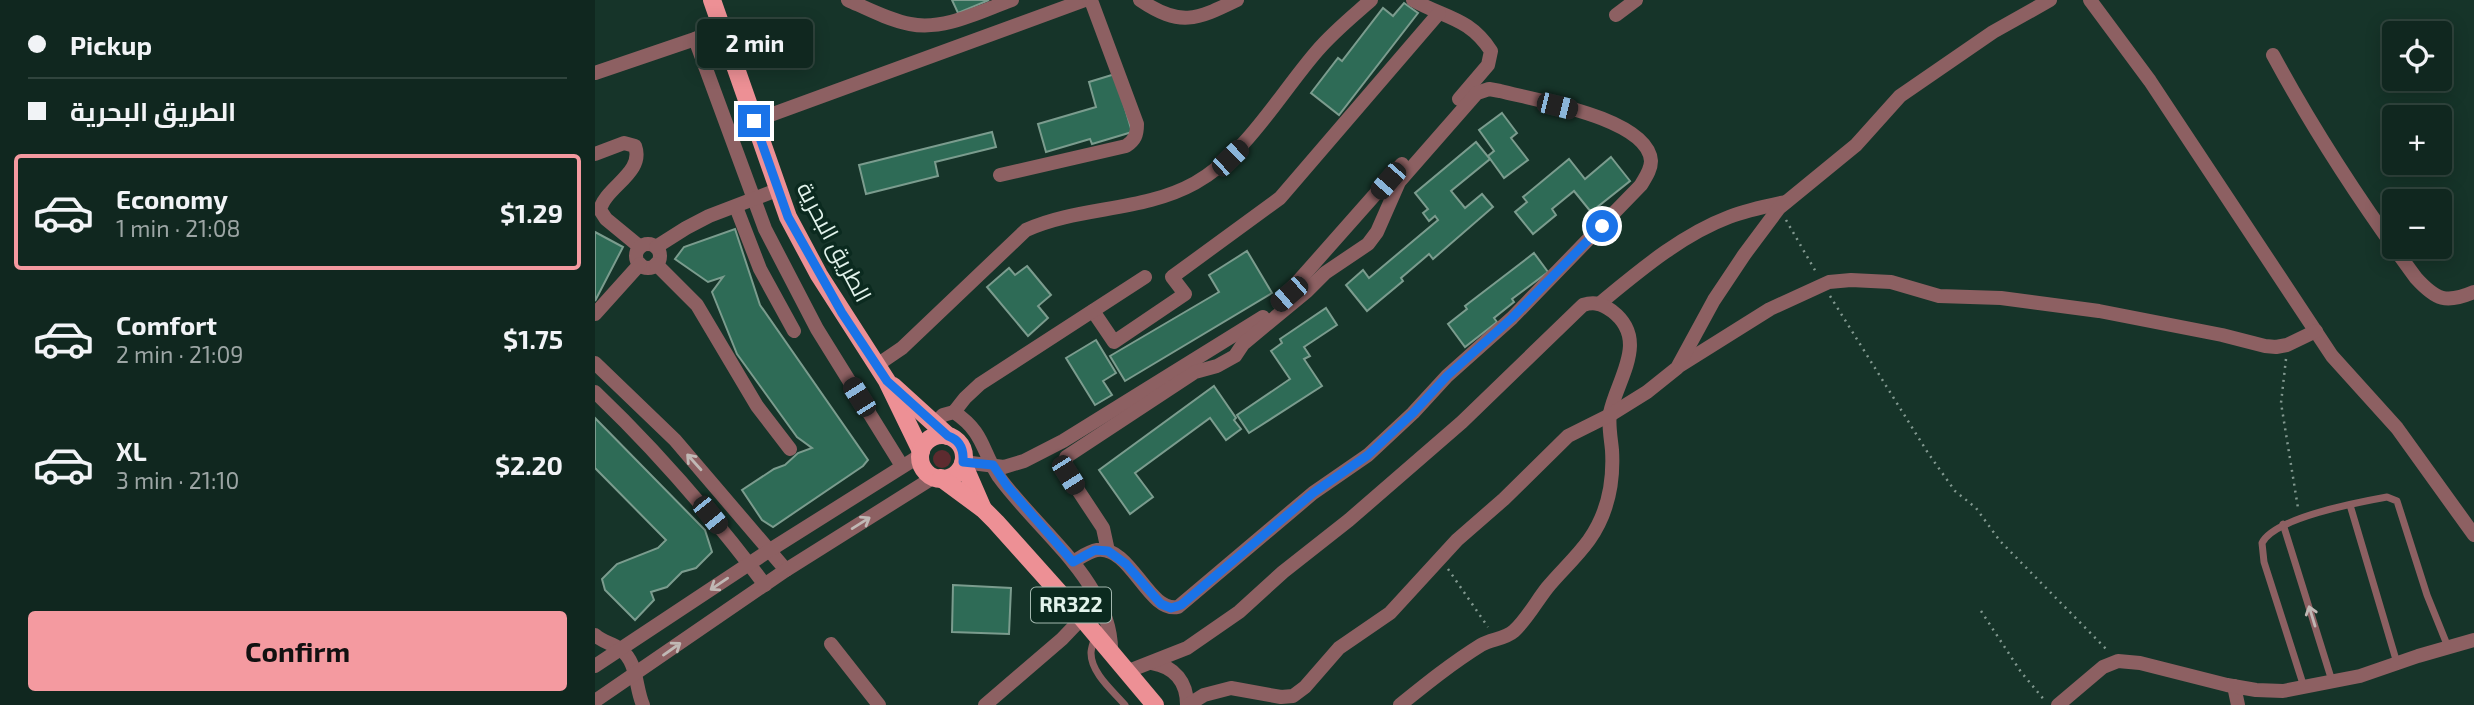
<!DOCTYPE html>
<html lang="en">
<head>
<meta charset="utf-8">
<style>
  body { margin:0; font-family:"Exo 2",Cairo,sans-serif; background:#1e332c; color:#f1f3f6; height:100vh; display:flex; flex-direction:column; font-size:26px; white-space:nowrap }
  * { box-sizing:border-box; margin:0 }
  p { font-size:23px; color:#9ca5a4 }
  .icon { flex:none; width:38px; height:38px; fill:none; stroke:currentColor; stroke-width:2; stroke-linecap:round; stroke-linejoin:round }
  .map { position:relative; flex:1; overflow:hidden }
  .drawer { display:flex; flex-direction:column; background:#10271f; width:595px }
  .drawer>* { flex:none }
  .top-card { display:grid; align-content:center; height:154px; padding:0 28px; background:#10271f }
  .tools { position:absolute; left:1787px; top:21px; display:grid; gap:14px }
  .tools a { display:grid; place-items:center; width:70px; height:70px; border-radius:7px; background:#10271f; box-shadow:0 4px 18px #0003,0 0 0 2px #30443d; font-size:35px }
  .end { position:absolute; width:32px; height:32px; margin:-16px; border:9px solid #1a73e8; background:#fff; box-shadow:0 0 0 4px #fff }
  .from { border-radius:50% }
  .bubble { position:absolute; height:49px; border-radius:7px; background:#10271f; box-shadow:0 4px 18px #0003,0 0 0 2px #30443d; font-size:23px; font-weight:700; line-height:49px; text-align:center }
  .car { position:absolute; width:21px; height:42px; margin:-21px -10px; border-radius:9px; box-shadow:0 0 5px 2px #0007; background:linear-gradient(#222 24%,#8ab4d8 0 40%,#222 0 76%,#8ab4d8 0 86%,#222 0) }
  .top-card b { display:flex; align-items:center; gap:24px; height:66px; font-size:26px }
  .top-card b+b { border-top:2px solid #30443d }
  .top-card i { width:18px; height:18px; background:#f1f3f6 }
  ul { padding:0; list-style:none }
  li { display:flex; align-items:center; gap:21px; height:116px; margin:0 14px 10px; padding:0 14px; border:4px solid transparent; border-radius:7px }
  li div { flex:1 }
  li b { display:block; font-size:26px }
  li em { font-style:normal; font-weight:700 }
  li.on { border-color:#f49aa0 }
  li>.icon { width:63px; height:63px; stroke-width:1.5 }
  .action { display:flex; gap:14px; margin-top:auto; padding:14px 28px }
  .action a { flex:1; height:80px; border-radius:7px; background:#f49aa0; color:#111; font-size:28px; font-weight:700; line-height:80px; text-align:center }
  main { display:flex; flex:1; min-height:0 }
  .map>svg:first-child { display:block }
  .green { fill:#5d2b2f }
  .building { fill:#2e6b56; stroke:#7b9c8e; stroke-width:2 }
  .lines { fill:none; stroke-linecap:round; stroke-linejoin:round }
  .path { stroke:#81988f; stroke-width:2.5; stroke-dasharray:2 5; stroke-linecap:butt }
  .lane { stroke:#8d6062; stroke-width:7 }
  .street { stroke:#8d6062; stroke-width:14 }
  .primary { stroke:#ed9095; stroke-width:18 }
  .oneway { stroke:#c0b8b5 }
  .route { stroke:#1a73e8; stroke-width:9 }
  .labels { text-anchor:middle; stroke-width:7; stroke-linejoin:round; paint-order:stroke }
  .shield { fill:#0b2a1f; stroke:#a2b7ae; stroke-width:2 }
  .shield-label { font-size:21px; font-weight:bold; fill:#e2f3ec }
  .street-label { font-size:23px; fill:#e2f3ec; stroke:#0b2a1f }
</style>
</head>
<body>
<main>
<section class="drawer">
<div class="top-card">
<b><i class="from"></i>Pickup</b>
<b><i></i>الطريق البحرية</b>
</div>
<ul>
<li class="on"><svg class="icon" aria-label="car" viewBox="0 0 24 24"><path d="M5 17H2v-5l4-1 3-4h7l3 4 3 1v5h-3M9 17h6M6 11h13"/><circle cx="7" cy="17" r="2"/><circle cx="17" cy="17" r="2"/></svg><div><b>Economy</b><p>1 min · 21:08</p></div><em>$1.29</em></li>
<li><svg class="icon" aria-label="car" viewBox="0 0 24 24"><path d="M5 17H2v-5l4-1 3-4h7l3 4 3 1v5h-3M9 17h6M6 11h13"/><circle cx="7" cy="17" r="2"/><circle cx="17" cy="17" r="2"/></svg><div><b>Comfort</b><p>2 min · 21:09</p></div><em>$1.75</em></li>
<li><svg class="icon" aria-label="car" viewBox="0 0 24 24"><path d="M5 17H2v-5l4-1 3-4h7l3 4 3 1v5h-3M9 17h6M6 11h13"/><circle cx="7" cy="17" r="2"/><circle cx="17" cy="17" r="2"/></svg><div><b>XL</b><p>3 min · 21:10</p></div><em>$2.20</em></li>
</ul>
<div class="action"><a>Confirm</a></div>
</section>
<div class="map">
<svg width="1879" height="705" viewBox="0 0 1879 705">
  <rect width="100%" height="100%" fill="#163429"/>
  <circle class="green" cx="347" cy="459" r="9"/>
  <g class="building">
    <polygon points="357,0 394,0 363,13"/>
    <polygon points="809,3 823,13 744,115 716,93 743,58 747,61 788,8 798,16"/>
    <polygon points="520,74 537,132 497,144 495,139 451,152 443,124 501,107 494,82"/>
    <polygon points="907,113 922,133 916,138 933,160 909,178 893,156 899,151 884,130"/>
    <polygon points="397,132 401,147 340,162 343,176 271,194 264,165"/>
    <polygon points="881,142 895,159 856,191 870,208 887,194 898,207 838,259 834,254 806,278 808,281 772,311 751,285 768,270 774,278 843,220 840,216 834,221 828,213 833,209 820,193"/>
    <polygon points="1016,157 1035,181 996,212 979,191 957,209 961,215 938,234 920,212 932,202 928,197 974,159 990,179"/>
    <polygon points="140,229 165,305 273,460 268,466 178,527 167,520 147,490 179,469 190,465 203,453 217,448 202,437 142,354 117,292 128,277 113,282 80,259 89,247"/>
    <polygon points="0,232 28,247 0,301"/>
    <polygon points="652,251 677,293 530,381 515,356 624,292 614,275"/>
    <polygon points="939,253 953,272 917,299 919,302 899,318 902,322 870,347 853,324 872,309 870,306"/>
    <polygon points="432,266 456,295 443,306 453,318 433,336 392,287 414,268 420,275"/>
    <polygon points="731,308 742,325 709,347 715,356 709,359 727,386 654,433 642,415 695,379 676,351 687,343 685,339"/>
    <polygon points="501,340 521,373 508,381 517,395 500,405 471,358"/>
    <polygon points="619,386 641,418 639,420 646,429 631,440 615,418 540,473 558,497 535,514 504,470"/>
    <polygon points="0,418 110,530 117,552 101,568 87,572 72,587 56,592 59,600 40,620 10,590 7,579 22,564 63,548 71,540 0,468"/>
    <polygon points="358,585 416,588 414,634 357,632"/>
  </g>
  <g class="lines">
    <g class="path">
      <polyline points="1191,220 1221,272"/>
      <polyline points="1235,296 1333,453 1360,491 1381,508 1405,541 1512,650"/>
      <polyline points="1691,359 1686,403 1703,508"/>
      <polyline points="853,569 893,627"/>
      <polyline points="1386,611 1426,672 1451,702"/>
    </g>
    <g class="lane">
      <polyline points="1755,505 1802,663"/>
      <polyline points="1688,524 1737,681"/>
      <path d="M500 636C499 641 496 648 496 653 496 673 518 691 530 705"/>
      <path d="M1709 687 1669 562 1667 543C1679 518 1764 502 1792 497L1802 501 1832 595 1853 647"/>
    </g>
    <g class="street">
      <path d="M253 0C273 9 294 20 315 24 349 31 386 11 417 0"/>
      <path d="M545 0C585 27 601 20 642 0"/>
      <path d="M818 0C849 18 874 17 896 51L893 65 864 99"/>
      <polyline points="1495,0 1555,81 1737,356 1802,428 1879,535"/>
      <polyline points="1021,15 1041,0"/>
      <polyline points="100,39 170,229 222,329 307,466"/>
      <path d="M1678 55C1720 133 1768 206 1821 278 1841 300 1851 304 1879 292"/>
      <polyline points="0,73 100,39 127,27"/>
      <polyline points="159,121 490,0"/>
      <path d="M0 154 29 143 40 146C50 173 10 187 5 210L11 219 45 247"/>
      <path d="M405 175 531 146C540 140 542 135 542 124L497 3 494 0"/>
      <polyline points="141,207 165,269 199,331"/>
      <circle cx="53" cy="256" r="12"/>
      <polyline points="61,247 91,228 114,216 182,190"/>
      <polyline points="61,264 102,305 162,406 195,449"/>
      <polyline points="684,303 807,164"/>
      <path d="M1004 304C1043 272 1086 235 1134 217 1152 210 1172 206 1191 202"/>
      <polyline points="498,311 519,342 590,294 577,277 685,198 844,13"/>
      <polyline points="0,314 45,264"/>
      <polyline points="0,363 80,440 191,570"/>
      <path d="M282 365 307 348 431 230C484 206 548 212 600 183 651 155 684 95 722 51 738 32 758 16 776 0"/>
      <polyline points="1084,366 1175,309 1234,282 1256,280 1296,282 1344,296 1406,298 1504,311 1627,335 1670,346 1681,347 1692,345 1721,331"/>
      <path d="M0 392C62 451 118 516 170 585"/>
      <polyline points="359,412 370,398 385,384 550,277"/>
      <path d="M339 424 348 415 359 412C390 433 386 450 404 477 442 530 519 584 516 654"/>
      <polyline points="368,462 409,467 429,461 468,441 668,317"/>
      <path d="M478 562C485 558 494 551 502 550 536 545 553 613 583 607L718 493 773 455 818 413 852 376 917 318 1046 185C1050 178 1056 170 1056 161 1053 118 939 100 905 91L894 89 882 93 804 182 782 232 773 244 730 273 712 291 648 344 640 356 622 366 600 372 471 457 470 467 473 475 508 528 513 551"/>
      <path d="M0 635C7 642 17 643 25 649 43 662 40 687 48 705"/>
      <polyline points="236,644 284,705"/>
      <path d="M557 663C580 667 592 682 592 705"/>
      <polyline points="0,666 175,550 326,455"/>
      <path d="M531 672 592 648 644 612 688 572 754 520 867 422 988 305C1000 301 1007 304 1017 311 1055 340 1022 379 1015 413 1013 424 1016 439 1017 450 1019 483 1013 513 994 540 981 558 965 572 952 588 941 602 932 619 919 631 910 639 896 639 886 645 857 663 831 684 805 705"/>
      <polyline points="1639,686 1643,705"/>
      <polyline points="0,701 191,570 339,477"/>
      <polyline points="390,705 467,639 487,618"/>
      <polyline points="593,705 609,695 636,688 686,697 698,696 710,687 744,648 795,613 862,540 909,499 973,436 1015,415 1052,392 1082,368 1119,300 1149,255 1184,208 1261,145 1305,96 1398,32 1455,0"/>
      <polyline points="1463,705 1508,667 1523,661 1545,663 1632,685 1661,690 1688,691 1765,676 1823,656 1879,640"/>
    </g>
    <g class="primary">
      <polyline points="117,0 193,217 224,275 292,381 326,451"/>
      <polyline points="298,386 353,436"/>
      <circle cx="347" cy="457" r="22"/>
      <polyline points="368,463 388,509"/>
      <polyline points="346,478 388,509 401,522 487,618 560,705"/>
    </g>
  </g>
  <defs><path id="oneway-shaft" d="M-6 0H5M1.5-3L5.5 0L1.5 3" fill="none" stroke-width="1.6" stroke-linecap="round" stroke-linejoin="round" transform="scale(1.75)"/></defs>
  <g class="oneway">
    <use href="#oneway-shaft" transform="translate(99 462) rotate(-132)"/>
    <use href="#oneway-shaft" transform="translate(266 523) rotate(-32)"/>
    <use href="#oneway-shaft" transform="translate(124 584) rotate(146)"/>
    <use href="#oneway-shaft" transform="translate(1717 616) rotate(-107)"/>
    <use href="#oneway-shaft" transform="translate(77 649) rotate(-35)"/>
  </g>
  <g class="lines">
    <path class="route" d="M159 121 193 217 247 313 292 381 353 436C365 440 369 449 368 462L398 465 412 486 478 562 500 550 513 551 531 564 566 604 576 608 586 605 718 493 773 455 818 413 852 376 917 318 1007 226"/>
  </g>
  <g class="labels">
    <rect class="shield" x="436" y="587.5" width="80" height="35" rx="5"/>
    <g class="shield-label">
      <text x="476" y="612">RR322</text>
    </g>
    <g class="street-label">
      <text transform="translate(239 242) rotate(62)" y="8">الطريق البحرية</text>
    </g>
  </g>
</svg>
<div class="tools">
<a><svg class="icon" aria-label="locate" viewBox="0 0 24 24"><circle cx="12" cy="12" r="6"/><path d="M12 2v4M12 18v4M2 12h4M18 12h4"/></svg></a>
<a>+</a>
<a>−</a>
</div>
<i class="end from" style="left:1007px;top:226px"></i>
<i class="end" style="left:159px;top:121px"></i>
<div class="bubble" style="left:102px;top:19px;width:116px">2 min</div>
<i class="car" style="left:962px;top:106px;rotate:104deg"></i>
<i class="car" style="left:635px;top:158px;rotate:46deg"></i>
<i class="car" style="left:793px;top:181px;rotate:221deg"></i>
<i class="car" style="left:694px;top:294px;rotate:229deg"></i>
<i class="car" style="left:264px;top:397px;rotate:328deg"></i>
<i class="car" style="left:473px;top:475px;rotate:148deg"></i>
<i class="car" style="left:115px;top:515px;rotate:141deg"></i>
</div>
</main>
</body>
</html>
